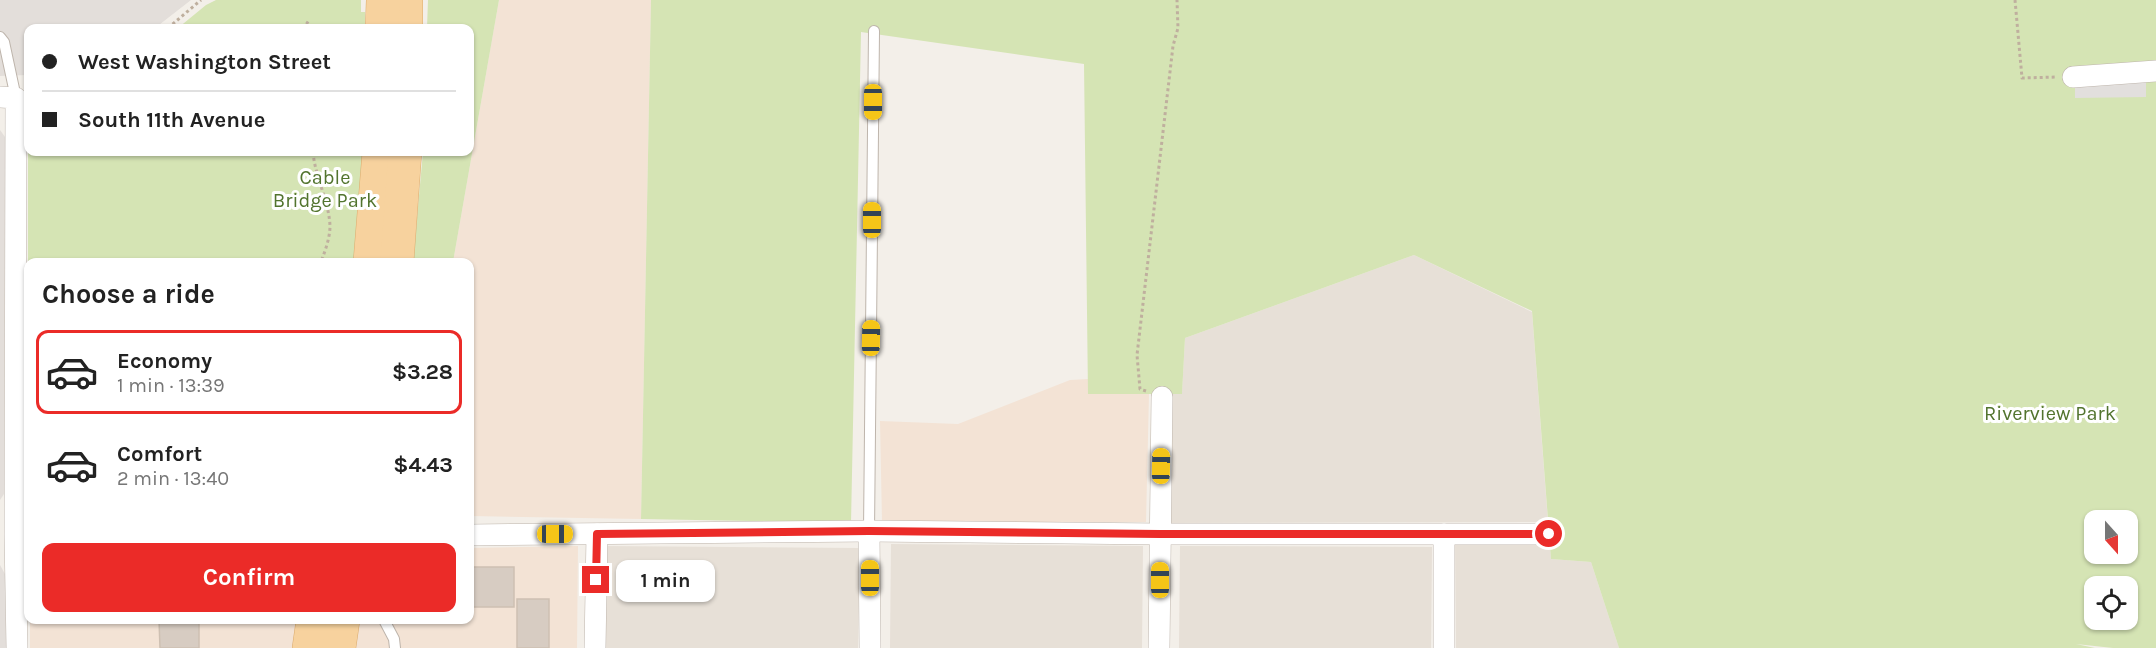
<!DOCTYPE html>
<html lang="en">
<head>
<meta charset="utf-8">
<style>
  body { margin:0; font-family:Karla,sans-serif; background:#f2f2f2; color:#222; height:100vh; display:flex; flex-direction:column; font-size:22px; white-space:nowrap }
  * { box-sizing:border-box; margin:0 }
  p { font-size:20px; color:#767676 }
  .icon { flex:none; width:33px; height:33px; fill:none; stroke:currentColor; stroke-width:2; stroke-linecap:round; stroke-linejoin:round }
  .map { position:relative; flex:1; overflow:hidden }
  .drawer { position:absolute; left:24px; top:258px; width:450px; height:366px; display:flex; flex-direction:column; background:#fff; border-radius:12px; box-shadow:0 2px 4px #0004 }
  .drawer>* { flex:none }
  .hud { position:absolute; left:24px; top:24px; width:450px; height:132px; border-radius:12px; box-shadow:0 2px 4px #0004; display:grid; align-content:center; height:132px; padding:0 18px; background:#fff }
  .needle { width:39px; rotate:159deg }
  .fabs { position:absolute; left:2084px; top:510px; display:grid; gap:12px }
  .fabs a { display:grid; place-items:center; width:54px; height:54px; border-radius:12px; background:#fff; box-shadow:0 2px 4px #0004; font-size:30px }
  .end { position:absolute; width:27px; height:27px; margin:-14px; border:8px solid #eb2b28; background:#fff; box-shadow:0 0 0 3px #fff }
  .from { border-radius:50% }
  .bubble { position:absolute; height:42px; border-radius:12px; background:#fff; box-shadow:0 2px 4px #0004; font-size:20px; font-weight:700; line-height:42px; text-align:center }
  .car { position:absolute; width:18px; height:36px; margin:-18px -9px; border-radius:8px; box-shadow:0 0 4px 2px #0007; background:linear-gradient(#f5c518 24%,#345 0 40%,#f5c518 0 76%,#345 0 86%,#f5c518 0) }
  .hud b { display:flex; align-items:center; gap:21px; height:57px; font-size:22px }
  .hud b+b { border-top:2px solid #e0e0e0 }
  .hud i { width:15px; height:15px; background:#222 }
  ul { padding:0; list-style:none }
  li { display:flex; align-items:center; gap:18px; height:84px; margin:0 12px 9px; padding:0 6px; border:3px solid transparent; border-radius:12px }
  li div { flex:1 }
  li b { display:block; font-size:22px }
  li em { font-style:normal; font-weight:700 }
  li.selected { border-color:#eb2b28 }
  li>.icon { width:54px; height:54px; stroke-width:1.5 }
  h2 { padding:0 18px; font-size:27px; line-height:72px }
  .action { display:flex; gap:12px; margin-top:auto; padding:12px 18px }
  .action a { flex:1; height:69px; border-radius:12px; background:#eb2b28; color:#fff; font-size:24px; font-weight:700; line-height:69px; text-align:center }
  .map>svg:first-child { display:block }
  .residential { fill:#e7e0d7 }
  .commercial { fill:#f3e3d5 }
  .industrial { fill:#e3deda }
  .green { fill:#d5e4b4; fill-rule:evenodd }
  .parking { fill:#e2dfdd }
  .building { fill:#d7ccc2; stroke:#cec0b2; stroke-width:1.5 }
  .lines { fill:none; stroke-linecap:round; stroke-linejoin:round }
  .lane-casing { stroke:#beb5ac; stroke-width:12 }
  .street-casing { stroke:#beb5ac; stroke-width:22 }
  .primary-casing { stroke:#dcac6e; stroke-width:34 }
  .path { stroke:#bfaf9e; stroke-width:3; stroke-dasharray:3 3; stroke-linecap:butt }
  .lane { stroke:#fff; stroke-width:10 }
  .street { stroke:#fff; stroke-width:21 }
  .primary { stroke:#f7d29e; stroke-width:33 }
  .route { stroke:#eb2b28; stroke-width:8 }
  .labels { text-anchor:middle; stroke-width:6; stroke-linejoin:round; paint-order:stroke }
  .park-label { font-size:20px; fill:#52742e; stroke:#fff }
</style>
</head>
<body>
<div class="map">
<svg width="2156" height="648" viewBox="0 0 2156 648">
  <rect width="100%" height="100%" fill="#f3efe9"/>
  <g class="residential">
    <polygon points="1414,255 1532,312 1548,522 1171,523 1172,394 1182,393 1185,338"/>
    <polygon points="891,544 1143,546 1142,648 890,648"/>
    <polygon points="1550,544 1551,559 1591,562 1619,648 1456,648 1455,545"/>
    <polygon points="606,546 859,548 858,648 605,648"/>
    <polygon points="1180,546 1432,547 1431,648 1179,648"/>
  </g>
  <g class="commercial">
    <polygon points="499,0 651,0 641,519 470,516 470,262 453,262"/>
    <polygon points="1088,379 1088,394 1149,394 1146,522 882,522 880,421 958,424 1070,380"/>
    <polygon points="578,546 577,648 349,648 354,620 470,620 470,548"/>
    <polygon points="30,620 301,620 297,648 30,648"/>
  </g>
  <g class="industrial">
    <polygon points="0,0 191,0 155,28 28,28 28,99 24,100 27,75 0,76"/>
    <polygon points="0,130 5,137 4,494 0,500"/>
    <polygon points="0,565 5,574 6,648 0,648"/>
  </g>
  <g class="green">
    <polygon points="216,0 361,0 361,12 365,12 365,28 178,28 206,5"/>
    <polygon points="428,0 499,0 453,262 413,262 423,152 470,152 470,28 427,28"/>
    <path d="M651 0H2156V648H2113L2076 644 2095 648H1619L1591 562 1551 559 1532 311 1414 255 1185 338 1182 394H1088L1084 64 861 32 851 523 641 519ZM2094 520H2127V554H2094ZM2094 586H2127V620H2094Z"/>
    <polygon points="28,113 28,152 364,152 354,262 28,262 28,503"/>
  </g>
  <polygon class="parking" points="2146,82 2146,97 2075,98 2075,83"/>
  <g class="building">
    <rect x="470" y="567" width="44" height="40"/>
    <rect x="517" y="599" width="32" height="49"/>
    <polygon points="159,620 199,620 199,648 160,648"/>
  </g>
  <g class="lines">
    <defs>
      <g id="lane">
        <polyline points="0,37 4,42 16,98"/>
        <polyline points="869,531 874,31"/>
        <polyline points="384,620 394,639 395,648"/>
      </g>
      <g id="street">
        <polyline points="2073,77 2156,71"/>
        <polyline points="0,97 16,98 15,535 17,648"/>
        <polyline points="869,531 870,648"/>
        <polyline points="1444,534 1444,648"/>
        <polyline points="470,535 869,531 1160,534 1549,534"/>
        <polyline points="595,648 597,534"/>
        <polyline points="1159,648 1162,397"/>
      </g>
      <g id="primary">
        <polyline points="406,0 406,28"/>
        <polyline points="382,28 383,0"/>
        <polyline points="370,262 379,152"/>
        <polyline points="397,262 405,152"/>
        <polyline points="309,648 313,620"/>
        <polyline points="339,648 343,620"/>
      </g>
    </defs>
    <use href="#lane" class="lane-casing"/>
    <use href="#street" class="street-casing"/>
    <use href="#primary" class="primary-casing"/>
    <g class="path">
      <polyline points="2015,0 2022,78 2056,77"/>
      <polyline points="168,28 201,0"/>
      <polyline points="306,28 306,22 314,27"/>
      <path d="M313 152C315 177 329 201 330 226 330 238 325 251 321 262"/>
      <polyline points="1146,391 1140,389 1137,355 1173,46 1178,28 1177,0"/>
    </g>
    <use href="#lane" class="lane"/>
    <use href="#street" class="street"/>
    <use href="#primary" class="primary"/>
  </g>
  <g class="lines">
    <polyline class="route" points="596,580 597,534 869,531 1160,534 1549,534"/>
  </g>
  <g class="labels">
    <g class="park-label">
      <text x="325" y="184">Cable<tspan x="325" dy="23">Bridge Park</tspan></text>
      <text x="2050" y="420">Riverview Park</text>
    </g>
  </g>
</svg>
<div class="fabs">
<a><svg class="needle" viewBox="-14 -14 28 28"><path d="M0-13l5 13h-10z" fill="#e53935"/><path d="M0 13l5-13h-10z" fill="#767676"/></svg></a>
<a><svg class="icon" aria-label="locate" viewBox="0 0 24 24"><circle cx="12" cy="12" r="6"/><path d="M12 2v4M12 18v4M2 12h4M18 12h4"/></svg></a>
</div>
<i class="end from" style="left:1549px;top:534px"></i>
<i class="end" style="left:596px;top:580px"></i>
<div class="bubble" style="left:616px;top:560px;width:99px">1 min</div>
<i class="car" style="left:873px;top:102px;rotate:180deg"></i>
<i class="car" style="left:872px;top:220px;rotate:0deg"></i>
<i class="car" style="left:871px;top:338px;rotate:1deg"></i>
<i class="car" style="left:1161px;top:466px;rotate:1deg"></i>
<i class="car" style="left:555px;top:534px;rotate:90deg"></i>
<i class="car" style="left:870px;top:578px;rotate:0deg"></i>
<i class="car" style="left:1160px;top:580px;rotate:0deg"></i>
<div class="hud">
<b><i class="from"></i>West Washington Street</b>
<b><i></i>South 11th Avenue</b>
</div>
<section class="drawer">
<h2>Choose a ride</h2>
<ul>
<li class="selected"><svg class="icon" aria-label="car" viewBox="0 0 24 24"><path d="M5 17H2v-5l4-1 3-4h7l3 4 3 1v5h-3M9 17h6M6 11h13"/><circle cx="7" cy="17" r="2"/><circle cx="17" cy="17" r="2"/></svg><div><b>Economy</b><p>1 min · 13:39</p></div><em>$3.28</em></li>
<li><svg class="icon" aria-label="car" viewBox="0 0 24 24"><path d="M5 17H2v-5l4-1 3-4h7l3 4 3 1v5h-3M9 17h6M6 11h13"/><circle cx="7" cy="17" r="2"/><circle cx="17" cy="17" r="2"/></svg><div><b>Comfort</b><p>2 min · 13:40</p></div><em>$4.43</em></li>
</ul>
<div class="action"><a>Confirm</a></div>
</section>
</div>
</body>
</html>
